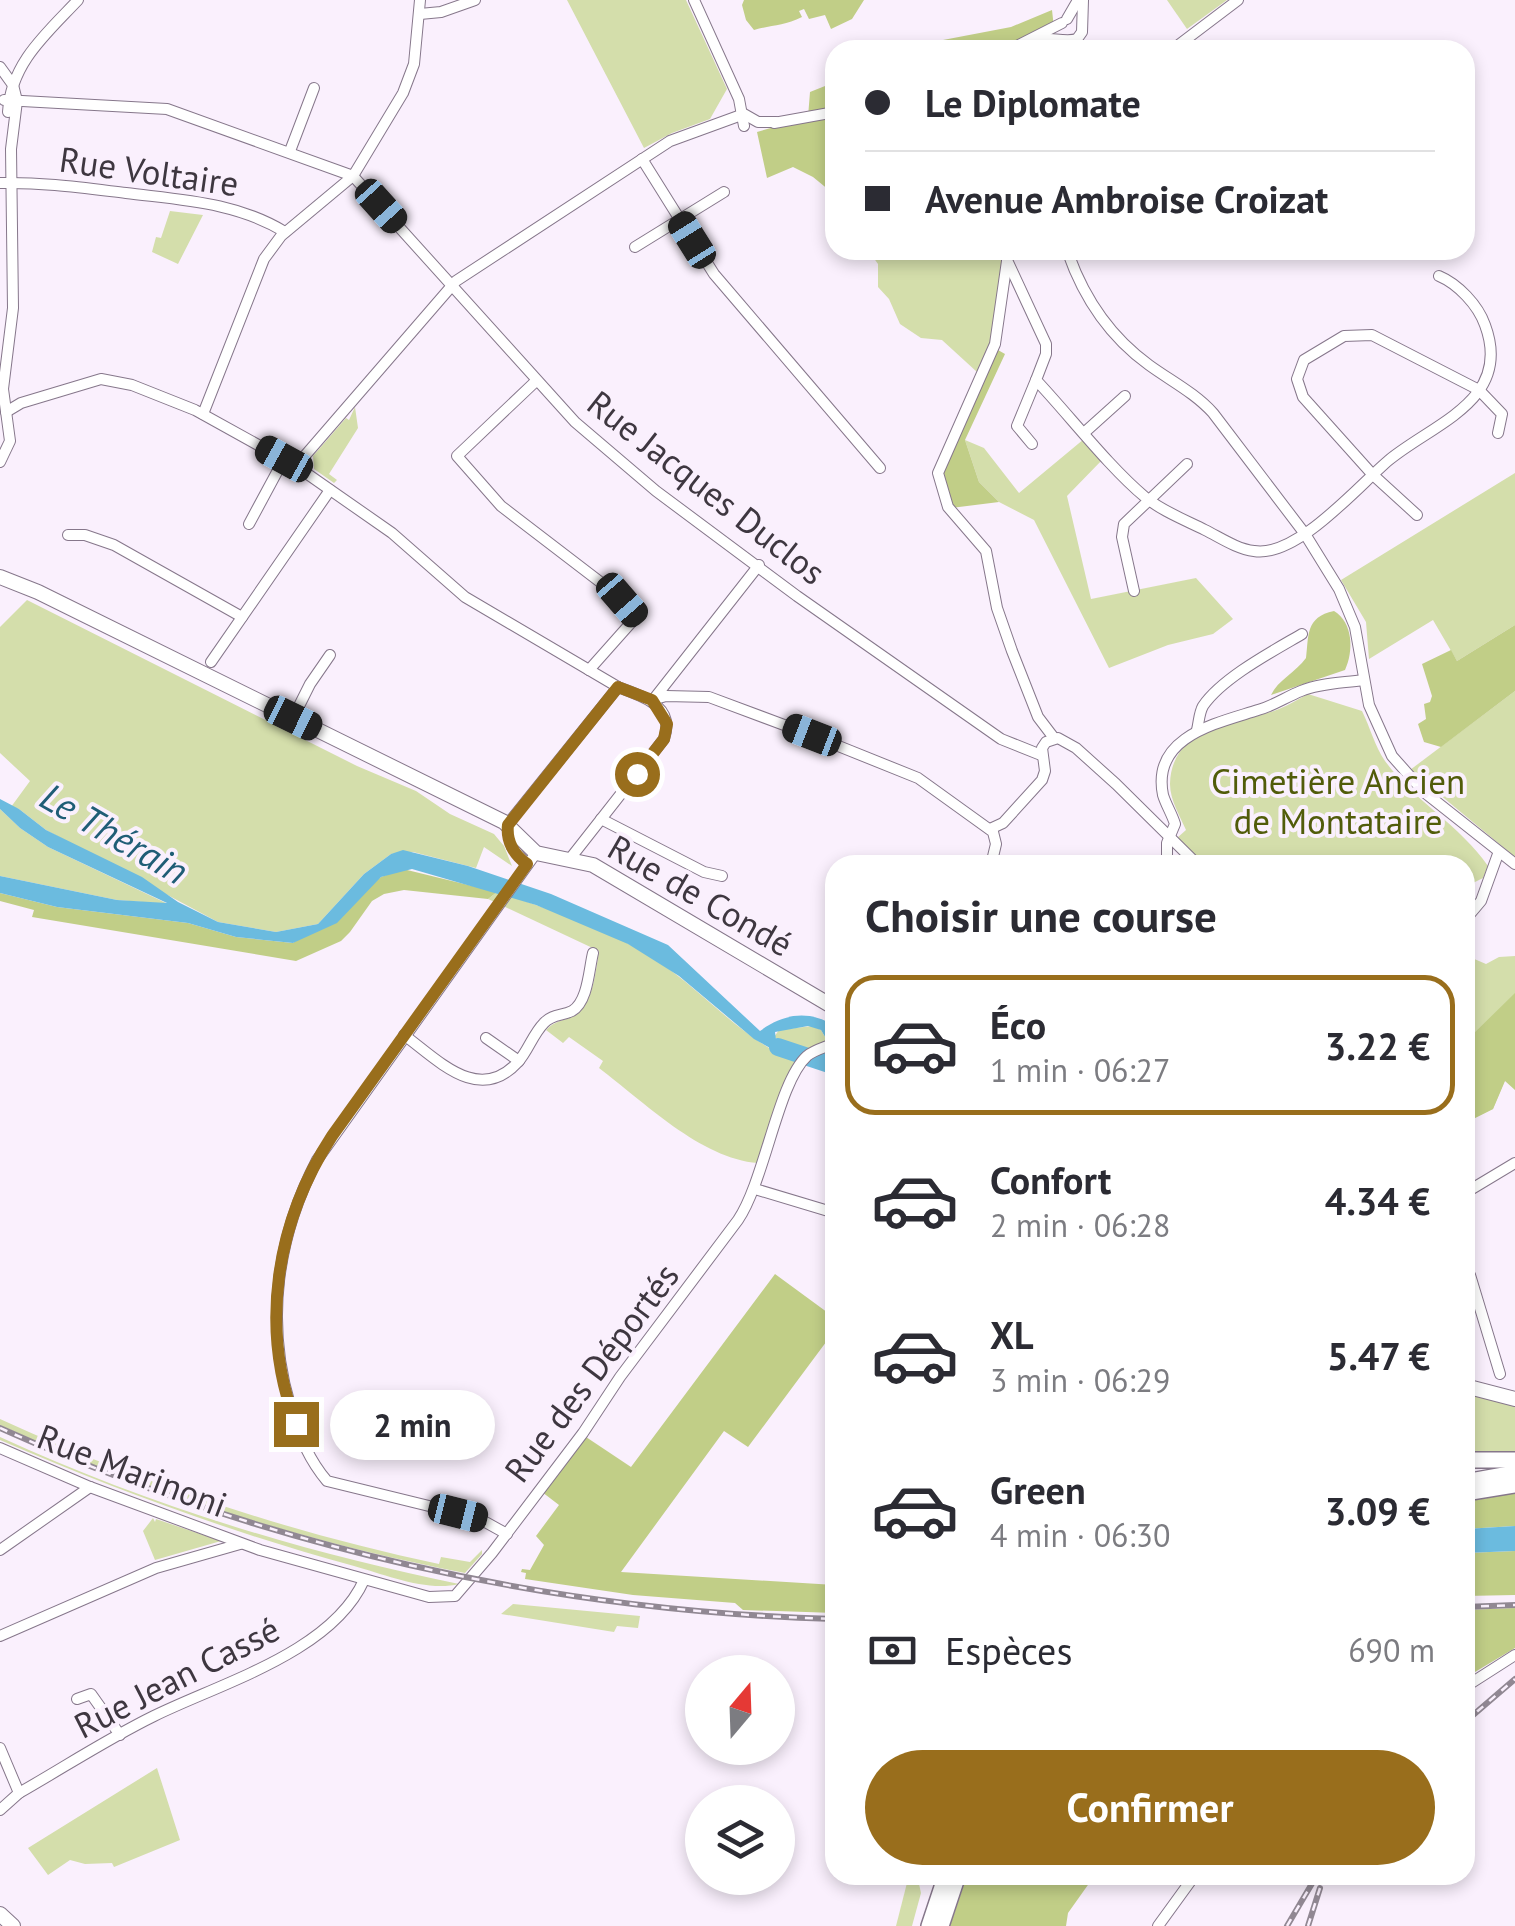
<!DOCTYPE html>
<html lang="fr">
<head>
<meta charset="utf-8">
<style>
  body { margin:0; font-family:"PT Sans",sans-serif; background:#f7f7f7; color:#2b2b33; height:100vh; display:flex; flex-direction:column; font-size:38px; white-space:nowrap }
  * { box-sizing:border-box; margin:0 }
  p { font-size:32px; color:#7c7c81 }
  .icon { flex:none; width:55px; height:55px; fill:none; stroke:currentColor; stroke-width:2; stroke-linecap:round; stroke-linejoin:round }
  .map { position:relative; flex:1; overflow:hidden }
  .side { position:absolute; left:825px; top:855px; width:650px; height:1030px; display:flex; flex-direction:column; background:#fff; border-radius:30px; box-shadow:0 5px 15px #0003 }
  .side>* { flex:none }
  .hud { position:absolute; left:825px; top:40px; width:650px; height:220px; border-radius:30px; box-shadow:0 5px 15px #0003; display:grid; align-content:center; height:220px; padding:0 40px; background:#fff }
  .needle { width:65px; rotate:19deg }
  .buttons { position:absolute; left:685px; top:1655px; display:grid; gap:20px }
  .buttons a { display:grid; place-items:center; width:110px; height:110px; border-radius:50%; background:#fff; box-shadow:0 5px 15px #0003; font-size:50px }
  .end { position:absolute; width:45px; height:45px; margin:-22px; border:12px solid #996e1c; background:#fff; box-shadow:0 0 0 5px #fff }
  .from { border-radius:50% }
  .bubble { position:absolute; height:70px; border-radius:35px; background:#fff; box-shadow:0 5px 15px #0003; font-size:32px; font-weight:700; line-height:70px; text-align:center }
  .car { position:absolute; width:30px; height:60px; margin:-30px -15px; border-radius:12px; box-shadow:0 0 8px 2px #0007; background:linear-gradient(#222 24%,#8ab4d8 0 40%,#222 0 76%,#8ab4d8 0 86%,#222 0) }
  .hud b { display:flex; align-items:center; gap:35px; height:95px; font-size:38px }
  .hud b+b { border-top:2px solid #e1e1e2 }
  .hud i { width:25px; height:25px; background:#2b2b33 }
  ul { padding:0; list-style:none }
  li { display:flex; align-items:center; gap:30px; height:140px; margin:0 20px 15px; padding:0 20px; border:5px solid transparent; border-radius:30px }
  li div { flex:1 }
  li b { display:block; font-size:38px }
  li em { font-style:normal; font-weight:700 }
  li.active { border-color:#996e1c }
  li>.icon { width:90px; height:90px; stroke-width:1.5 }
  h2 { padding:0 40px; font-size:45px; line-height:120px }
  .pay { display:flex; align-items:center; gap:25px; height:110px; padding:0 40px; font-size:38px }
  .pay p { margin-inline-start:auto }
  .cta { display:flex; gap:20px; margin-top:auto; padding:20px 40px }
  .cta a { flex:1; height:115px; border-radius:60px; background:#996e1c; color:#fff; font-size:40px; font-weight:700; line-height:115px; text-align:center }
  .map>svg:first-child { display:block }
  .green { fill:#d4deab }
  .forest { fill:#c1ce87 }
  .water { fill:#6bbbdf }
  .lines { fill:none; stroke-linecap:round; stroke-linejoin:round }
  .river { stroke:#6bbbdf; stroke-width:18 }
  .street-casing { stroke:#86778b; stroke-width:12 }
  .secondary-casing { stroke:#86778b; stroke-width:16 }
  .primary-casing { stroke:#86778b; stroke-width:18 }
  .street { stroke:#fff; stroke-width:10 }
  .secondary { stroke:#fff; stroke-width:14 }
  .primary { stroke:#fff; stroke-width:15 }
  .rail-casing { stroke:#918893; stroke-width:6 }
  .rail { stroke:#faf0fd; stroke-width:2.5; stroke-dasharray:8; stroke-linecap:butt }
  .route { stroke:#996e1c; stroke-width:12 }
  .labels { text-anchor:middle; stroke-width:8; stroke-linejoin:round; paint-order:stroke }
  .street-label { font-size:35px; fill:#3e3740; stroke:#faf0fd }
  .park-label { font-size:35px; fill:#515c0a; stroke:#faf0fd }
  .water-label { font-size:38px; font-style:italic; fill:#1f5d76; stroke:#faf0fd }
</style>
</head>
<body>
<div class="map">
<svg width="1515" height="1926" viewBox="0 0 1515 1926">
  <rect width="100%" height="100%" fill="#faf0fd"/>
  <g class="green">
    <polygon points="567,0 686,0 727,89 710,119 672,133 644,148"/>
    <polygon points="1167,0 1227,0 1187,29"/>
    <polygon points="170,211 203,215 178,264 152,252 156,237 161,238"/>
    <polygon points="868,250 1003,250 993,338 977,372 942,340 921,338 900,324 889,299 878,287 878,264"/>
    <polygon points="355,407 358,428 329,474 337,480 334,483 314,469 313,456 346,418 349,420"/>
    <polygon points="1084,439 1103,459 1067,496 1091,599 1196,578 1233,619 1213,634 1168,645 1109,668 1034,520 999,502 979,482 965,440 984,448 1019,493"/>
    <polygon points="1515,473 1515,625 1457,661 1433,620 1369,659 1366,622 1341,580"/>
    <polygon points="27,600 357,766 416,791 450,814 494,834 504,846 512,866 484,847 476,868 413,852 391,854 364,874 318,924 276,932 218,922 46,830 19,809 11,807 30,781 0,753 0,627"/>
    <polygon points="1515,691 1515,857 1410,770"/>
    <path d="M1308 694 1362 711C1370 727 1375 747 1385 761 1414 801 1460 825 1488 866L1483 878 1465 887V865H1177L1188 858 1177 838 1186 830C1180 816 1170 800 1170 784 1171 725 1239 725 1279 709 1289 705 1298 699 1308 694Z"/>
    <polygon points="0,809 20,828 48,847 168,904 117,900 0,876"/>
    <path d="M497 892C552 910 611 930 659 962 705 993 743 1040 795 1061L781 1091 758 1163C701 1159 643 1101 599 1068L603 1061 569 1037 563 1043 546 1030C555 1020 565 1021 576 1015 593 1004 596 969 599 951L488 899Z"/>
    <polygon points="1465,955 1486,964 1499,957 1515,956 1515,1056 1493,1109 1465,1123"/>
    <polygon points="812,1026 821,1030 827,1040 803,1052 774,1037 779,1030"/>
    <polygon points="1465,1392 1515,1404 1515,1455 1465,1455"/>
    <path d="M0 1419C140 1483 288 1532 439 1564L441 1557 470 1562 482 1550V1554L465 1573C305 1542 148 1493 0 1425Z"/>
    <path d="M0 1437C146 1504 301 1552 459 1584 427 1592 386 1575 354 1566 233 1533 116 1490 0 1440Z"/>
    <polygon points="153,1518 155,1522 156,1519 221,1541 155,1560 143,1531"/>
    <polygon points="513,1604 640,1616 638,1628 617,1626 614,1632 501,1614"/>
    <polygon points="157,1768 180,1840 114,1867 112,1863 85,1864 70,1860 48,1875 28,1848"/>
    <polygon points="909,1875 917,1875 921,1893 912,1926 896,1926"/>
  </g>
  <g class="forest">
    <path d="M744 0H864L852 19 831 29 825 15 809 19 804 9 799 11 802 17C784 26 771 25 754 30L746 20 742 5Z"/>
    <polygon points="1052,10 1056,46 1051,50 918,50 943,40 1011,27"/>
    <polygon points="835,82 835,195 813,177 793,167 767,178 757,132 808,117 810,92"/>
    <polygon points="998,350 1005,354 965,440 979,482 999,502 951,508 944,486 942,466"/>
    <path d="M1334 611C1353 622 1354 651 1345 670L1271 695C1278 680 1296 672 1306 658 1309 636 1305 617 1334 611Z"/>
    <polygon points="1515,625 1515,691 1441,747 1424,742 1418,724 1426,719 1424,704 1430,702 1432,696 1422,664 1451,650 1457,661"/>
    <polygon points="403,869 497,892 488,899 404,890 384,894 372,901 350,932 341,941 296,961 32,917 34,910 0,901 0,893 57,907 188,923 236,937 293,943 381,877"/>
    <polygon points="1515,993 1515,1090 1505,1081 1493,1109 1465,1123 1465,1042"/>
    <polygon points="775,1274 835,1318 835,1330 748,1447 724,1431 621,1572 835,1585 835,1613 743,1610 735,1603 633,1595 525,1579 526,1573 521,1572 522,1569 530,1570 544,1545 536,1536 559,1505 542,1492 586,1437 631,1467"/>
    <polygon points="1515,1493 1515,1526 1465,1529 1465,1502"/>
    <polygon points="1515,1551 1515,1595 1465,1596 1465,1553"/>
    <polygon points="1515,1608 1515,1648 1465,1678 1465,1610"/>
    <polygon points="967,1875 1095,1875 1068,1913 1066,1926 950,1926"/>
  </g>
  <g class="water">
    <path d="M0 799 19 809 46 830 142 877 178 902 218 922 276 932 318 924 364 874 391 854 403 850 468 866 551 894 668 945 760 1031C784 1013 810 1010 835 1026V1036L827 1040 821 1030 808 1026 775 1032 776 1040 803 1052 795 1061 790 1059 754 1039 679 976 628 944 536 905 412 869 381 877 337 923 293 943 236 937 188 923 57 907 0 893V876L117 900 167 903 48 847 20 828 0 809Z"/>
    <polygon points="1515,1526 1515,1551 1465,1553 1465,1529"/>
  </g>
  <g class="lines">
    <polyline class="river" points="778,1047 835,1066"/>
    <defs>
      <g id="street">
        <polyline points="694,0 739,99 744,126"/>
        <polyline points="420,14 441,12 475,0"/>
        <polyline points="1067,19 1078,0"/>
        <path d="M1030 40C1047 36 1066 43 1077 39L1082 32 1083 0"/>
        <polyline points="1009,50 1062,23"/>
        <polyline points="1172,50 1238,0"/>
        <polyline points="0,67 13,85 17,101 11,149 13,308 3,389 10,441 0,462"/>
        <polyline points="4,100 167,109 353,176 575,422 656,491 797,596 1001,739 1041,755"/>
        <path d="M8 112C11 63 46 34 78 0"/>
        <polyline points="774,123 835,112"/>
        <polyline points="290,151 314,88"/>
        <polyline points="642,159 714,274 880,468"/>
        <path d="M0 183C42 182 84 188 126 193 181 200 236 202 285 232"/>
        <polyline points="635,247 724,192"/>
        <path d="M1009 250 1007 260 1046 344V354L1036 380C1069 415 1109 467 1145 497 1162 511 1185 520 1205 530 1221 538 1237 549 1254 551 1297 558 1357 487 1389 460 1434 423 1513 400 1485 325 1478 305 1458 284 1439 276"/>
        <path d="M1067 250C1083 297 1109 336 1149 365 1171 381 1195 393 1213 413L1305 534 1339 589 1355 627 1369 705 1392 756 1424 792 1515 864"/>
        <polyline points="1007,261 995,344 938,473 948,507 986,551 997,608 1012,651 1038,717 1054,738"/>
        <polyline points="536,381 457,456 501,506 608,588 637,616 589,670"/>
        <path d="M6 412 21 403 101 379 132 385 195 410 296 466 392 533 465 597 618 687C641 696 676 705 664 739L569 860"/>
        <polyline points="203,414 264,259 281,236 353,176 403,93 414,64 420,0"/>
        <polyline points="1085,432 1125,396"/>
        <polyline points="1032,444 1017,426 1036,380"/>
        <polyline points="296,466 456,281 670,141 744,114 758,122 776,122"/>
        <polyline points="1417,515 1372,474 1303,397 1297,379 1304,360 1344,336 1372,335 1479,390 1502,414 1498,433"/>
        <polyline points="249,524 284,459"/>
        <polyline points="68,535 85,535 114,545 242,617"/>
        <polyline points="1134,591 1122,537 1124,524 1187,464"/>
        <polyline points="211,662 330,490"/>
        <polyline points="652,700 666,696 709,697 811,735 918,778 993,832 996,844 991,865"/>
        <polyline points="653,700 759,565"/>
        <polyline points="293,718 310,684 330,655"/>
        <path d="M1197 730C1199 722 1199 713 1203 706 1222 678 1273 651 1302 634"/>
        <polyline points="601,819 704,872 722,876"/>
        <polyline points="990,829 1003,823 1042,780 1045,771 1042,748 1046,742 1058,738 1076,748 1116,784 1198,865"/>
        <polyline points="527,865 512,847 507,825 618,687"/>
        <path d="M1167 865V843L1175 824C1172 814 1166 805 1163 795 1151 736 1218 723 1258 710 1273 706 1286 697 1301 691 1320 683 1343 683 1363 680"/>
        <polyline points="1465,920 1481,901 1498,854"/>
        <path d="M404 1035C438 1060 479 1105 518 1062 528 1051 533 1034 544 1023 552 1014 562 1016 572 1011 588 1002 589 969 593 953"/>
        <polyline points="486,1038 519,1061"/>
        <polyline points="755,1189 835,1213"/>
        <polyline points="1465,1193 1515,1163"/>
        <polyline points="1470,1275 1500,1374"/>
        <path d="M0 1448 90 1487 260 1550 429 1597 455 1596 492 1553 583 1433 620 1377 738 1220C765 1180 778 1082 807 1056 814 1050 826 1047 835 1043"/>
        <path d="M507 1534 478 1518 327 1481C309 1460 297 1431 290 1405 265 1321 277 1237 317 1160L536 853"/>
        <polyline points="0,1550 90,1487"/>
        <polyline points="0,1636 156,1568 240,1544"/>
        <polyline points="1465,1687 1515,1655"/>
        <polyline points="77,1699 91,1694 120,1735"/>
        <polyline points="0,1748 19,1793"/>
        <path d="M0 1810 19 1793C63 1768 107 1739 154 1716 221 1683 332 1652 364 1580"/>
        <polyline points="1158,1926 1195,1875"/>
      </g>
      <g id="secondary">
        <polyline points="0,577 38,592 504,822 536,853 593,865 835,1008"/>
        <polyline points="1465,1386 1515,1399"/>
        <polyline points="0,1914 13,1926"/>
      </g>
      <g id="primary">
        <polyline points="1465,1460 1515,1460"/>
        <polyline points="1465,1482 1515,1473"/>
        <polyline points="1465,1493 1515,1485"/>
        <polyline points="929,1926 946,1875"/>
        <polyline points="941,1926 958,1875"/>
      </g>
    </defs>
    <use href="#street" class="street-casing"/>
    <use href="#secondary" class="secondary-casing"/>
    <use href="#primary" class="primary-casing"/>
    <use href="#street" class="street"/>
    <use href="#secondary" class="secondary"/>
    <use href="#primary" class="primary"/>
    <defs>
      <g id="rail">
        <path d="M0 1428C263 1546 547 1611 835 1619"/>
        <polyline points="1465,1607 1515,1605"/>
        <polyline points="1465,1722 1515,1679"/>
        <polyline points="1287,1926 1317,1875"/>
        <polyline points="1308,1926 1320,1888"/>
      </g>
    </defs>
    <use href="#rail" class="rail-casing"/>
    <use href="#rail" class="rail"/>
  </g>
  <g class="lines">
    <path class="route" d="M296 1424C259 1327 276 1222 332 1136L527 864C514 855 506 841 508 825L618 687 652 700 667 724 664 739 637 774"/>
  </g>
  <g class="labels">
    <g class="street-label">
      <text transform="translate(149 172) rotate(8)" y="12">Rue Voltaire</text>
      <text transform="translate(706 488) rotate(38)" y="12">Rue Jacques Duclos</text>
      <text transform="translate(700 896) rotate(30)" y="12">Rue de Condé</text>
      <text transform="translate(592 1373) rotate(-53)" y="12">Rue des Déportés</text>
      <text transform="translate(132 1471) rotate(21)" y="12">Rue Marinoni</text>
      <text transform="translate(177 1678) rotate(-27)" y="12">Rue Jean Cassé</text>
    </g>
    <g class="park-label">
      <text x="1338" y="794">Cimetière Ancien<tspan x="1338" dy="40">de Montataire</tspan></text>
    </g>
    <g class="water-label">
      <text transform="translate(114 834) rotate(30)" y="13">Le Thérain</text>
    </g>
  </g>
</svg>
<div class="buttons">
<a><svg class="needle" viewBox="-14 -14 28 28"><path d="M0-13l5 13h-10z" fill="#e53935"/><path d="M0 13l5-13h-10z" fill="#7c7c81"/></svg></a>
<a><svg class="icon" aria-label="layers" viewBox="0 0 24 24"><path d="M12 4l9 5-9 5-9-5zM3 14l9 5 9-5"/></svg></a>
</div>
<i class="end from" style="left:637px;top:774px"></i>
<i class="end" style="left:296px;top:1424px"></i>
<div class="bubble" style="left:330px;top:1390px;width:165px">2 min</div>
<i class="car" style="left:381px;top:206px;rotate:138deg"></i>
<i class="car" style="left:692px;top:240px;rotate:328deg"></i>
<i class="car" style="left:284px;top:459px;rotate:299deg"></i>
<i class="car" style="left:622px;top:600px;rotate:139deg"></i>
<i class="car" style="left:293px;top:718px;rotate:116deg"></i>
<i class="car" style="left:812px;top:735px;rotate:291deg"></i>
<i class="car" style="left:458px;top:1513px;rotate:104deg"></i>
<div class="hud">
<b><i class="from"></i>Le Diplomate</b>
<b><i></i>Avenue Ambroise Croizat</b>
</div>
<section class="side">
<h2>Choisir une course</h2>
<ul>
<li class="active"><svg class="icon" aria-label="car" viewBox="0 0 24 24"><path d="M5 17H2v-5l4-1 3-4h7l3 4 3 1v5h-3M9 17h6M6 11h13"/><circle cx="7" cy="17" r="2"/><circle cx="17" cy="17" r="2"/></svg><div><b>Éco</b><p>1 min · 06:27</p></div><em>3.22 €</em></li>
<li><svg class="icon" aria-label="car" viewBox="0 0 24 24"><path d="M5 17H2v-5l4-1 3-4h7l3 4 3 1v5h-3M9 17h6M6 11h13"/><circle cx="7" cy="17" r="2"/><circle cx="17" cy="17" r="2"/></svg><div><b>Confort</b><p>2 min · 06:28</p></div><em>4.34 €</em></li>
<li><svg class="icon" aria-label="car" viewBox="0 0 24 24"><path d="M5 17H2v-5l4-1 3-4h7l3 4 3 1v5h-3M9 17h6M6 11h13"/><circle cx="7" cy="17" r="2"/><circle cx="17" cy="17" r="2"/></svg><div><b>XL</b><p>3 min · 06:29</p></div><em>5.47 €</em></li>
<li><svg class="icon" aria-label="car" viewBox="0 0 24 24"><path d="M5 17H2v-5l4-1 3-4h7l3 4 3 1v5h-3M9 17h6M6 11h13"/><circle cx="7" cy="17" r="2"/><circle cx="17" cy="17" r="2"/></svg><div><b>Green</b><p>4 min · 06:30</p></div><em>3.09 €</em></li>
</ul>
<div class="pay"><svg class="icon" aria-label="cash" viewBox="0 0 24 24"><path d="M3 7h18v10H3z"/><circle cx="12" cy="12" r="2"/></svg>Espèces<p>690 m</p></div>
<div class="cta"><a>Confirmer</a></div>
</section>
</div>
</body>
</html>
